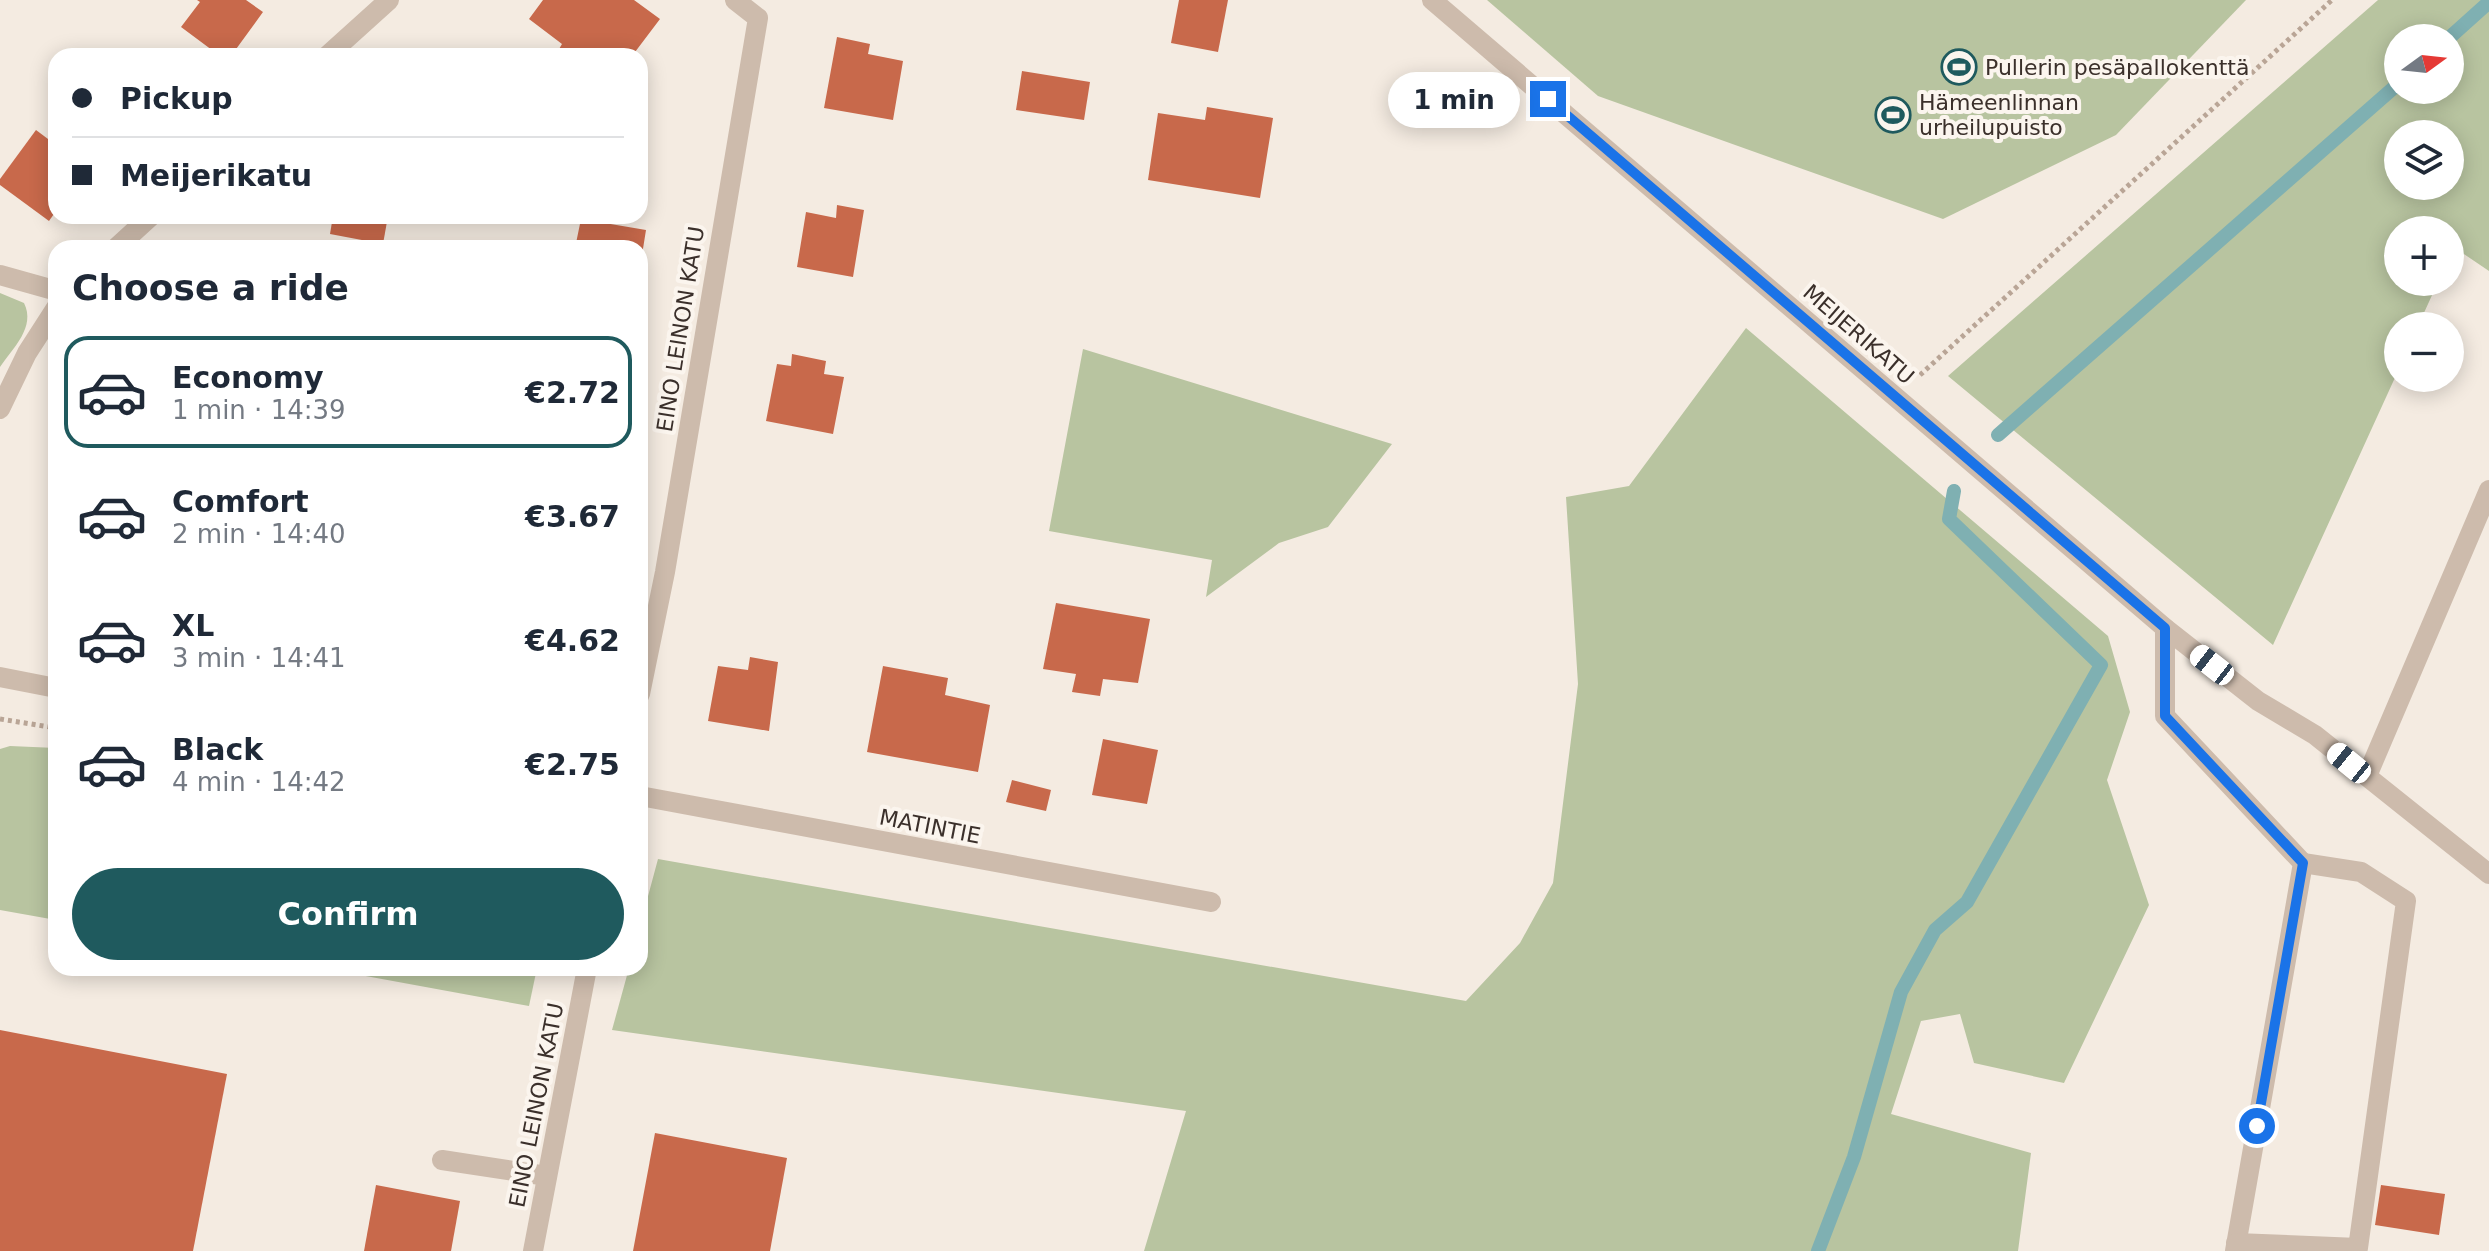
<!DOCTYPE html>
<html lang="en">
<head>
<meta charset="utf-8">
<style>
  body { margin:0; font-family:"DejaVu Sans",sans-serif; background:#f6f6f7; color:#1f2937; height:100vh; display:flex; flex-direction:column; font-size:30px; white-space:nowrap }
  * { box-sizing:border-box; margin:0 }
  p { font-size:26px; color:#747a83 }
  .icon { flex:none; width:44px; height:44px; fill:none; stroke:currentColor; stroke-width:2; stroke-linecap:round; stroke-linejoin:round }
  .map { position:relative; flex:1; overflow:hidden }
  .sheet { position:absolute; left:48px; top:240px; width:600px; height:736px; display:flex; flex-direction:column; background:#fff; border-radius:24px; box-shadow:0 4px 20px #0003 }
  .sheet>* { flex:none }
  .guide { position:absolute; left:48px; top:48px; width:600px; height:176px; border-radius:24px; box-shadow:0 4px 20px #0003; display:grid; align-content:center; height:176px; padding:0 24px; background:#fff }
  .needle { width:52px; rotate:75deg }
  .tools { position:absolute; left:2384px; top:24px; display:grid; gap:16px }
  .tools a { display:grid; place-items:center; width:80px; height:80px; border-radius:50%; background:#fff; box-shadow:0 4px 20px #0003; font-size:40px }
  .end { position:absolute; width:36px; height:36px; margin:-18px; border:10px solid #1a73e8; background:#fff; box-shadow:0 0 0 4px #fff }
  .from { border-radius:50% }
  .bubble { position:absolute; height:56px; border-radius:28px; background:#fff; box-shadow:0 4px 20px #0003; font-size:26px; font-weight:800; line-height:56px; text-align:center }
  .car { position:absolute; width:24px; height:48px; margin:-24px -12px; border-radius:10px; box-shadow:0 0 6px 2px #0007; background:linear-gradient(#fff 24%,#345 0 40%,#fff 0 76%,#345 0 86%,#fff 0) }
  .guide b { display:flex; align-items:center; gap:28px; height:76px; font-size:30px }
  .guide b+b { border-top:2px solid #e0e1e3 }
  .guide i { width:20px; height:20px; background:#1f2937 }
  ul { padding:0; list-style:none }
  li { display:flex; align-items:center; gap:24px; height:112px; margin:0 16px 12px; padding:0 8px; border:4px solid transparent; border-radius:24px }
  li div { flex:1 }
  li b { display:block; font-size:30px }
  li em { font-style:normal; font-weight:800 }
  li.selected { border-color:#1f5a5e }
  li>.icon { width:72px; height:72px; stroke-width:1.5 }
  h2 { padding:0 24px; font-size:36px; line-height:96px }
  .cta { display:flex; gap:16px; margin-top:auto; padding:16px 24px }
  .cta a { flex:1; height:92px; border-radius:48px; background:#1f5a5e; color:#fff; font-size:32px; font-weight:800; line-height:92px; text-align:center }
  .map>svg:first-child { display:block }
  .green { fill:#b8c4a0; fill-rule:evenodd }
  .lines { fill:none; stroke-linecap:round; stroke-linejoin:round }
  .stream { stroke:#7fb0b2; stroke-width:14 }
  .building { fill:#c8694b }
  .path { stroke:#b9a596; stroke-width:5; stroke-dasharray:4 4; stroke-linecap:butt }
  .minor { stroke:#cdbbac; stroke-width:20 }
  .route { stroke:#1a73e8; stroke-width:10 }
  .labels { text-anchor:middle; stroke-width:8; stroke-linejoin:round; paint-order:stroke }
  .poi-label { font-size:22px; fill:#3b302b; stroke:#fbf5ee; text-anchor:start }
  .street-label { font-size:22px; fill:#3b302b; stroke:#fbf5ee }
</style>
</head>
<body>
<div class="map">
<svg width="2489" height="1251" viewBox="0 0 2489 1251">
  <rect width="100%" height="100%" fill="#f4ebe1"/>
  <g class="green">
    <polygon points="1487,0 2246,0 2116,135 1943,219 1598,96"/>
    <path d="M2378 0H2489V271L2455 248 2450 256V230H2398V282H2438L2418 326H2398V371L2273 645 1948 376ZM2450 38V90H2398V38ZM2450 134V186H2398V134Z"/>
    <path d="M0 293 24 303C36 327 13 348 0 367Z"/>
    <polygon points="1746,328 2108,636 2130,712 2107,780 2149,905 2064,1083 1974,1063 1960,1014 1921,1021 1891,1114 2031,1153 2018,1251 1144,1251 1186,1111 612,1030 629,968 640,968 640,926 658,859 1466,1001 1520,943 1553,883 1578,684 1566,497 1629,486"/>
    <polygon points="1083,349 1392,444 1328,527 1279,543 1206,597 1212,560 1049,531"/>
    <polygon points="10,746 56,748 56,920 0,910 0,749"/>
    <polygon points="322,968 537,968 529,1006"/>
  </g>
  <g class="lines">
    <g class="stream">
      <polyline points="2449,38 2489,2"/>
      <polyline points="1998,435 2398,84"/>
      <polyline points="1818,1251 1854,1157 1901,992 1935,930 1967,902 2101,665 1949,519 1954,491"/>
    </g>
  </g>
  <g class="building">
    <polygon points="197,0 246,0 263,12 231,56 220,56 181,27 200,2"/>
    <polygon points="543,0 634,0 660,19 632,56 555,56 562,44 529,19"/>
    <polygon points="1179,0 1228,0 1218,52 1171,43"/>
    <polygon points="837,37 870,44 868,54 903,61 893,120 824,108"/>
    <polygon points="1022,71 1090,82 1084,120 1016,110"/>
    <polygon points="1207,107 1273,118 1260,198 1148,180 1158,113 1205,120"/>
    <polygon points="36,130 56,145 56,211 49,221 0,185 0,179"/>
    <polygon points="837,205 864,210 853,277 797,267 806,212 836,218"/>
    <polygon points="333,216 388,216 383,244 330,234"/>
    <polygon points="581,219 646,230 642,255 640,248 575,248"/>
    <polygon points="792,354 826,361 824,374 844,377 833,434 766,421 777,364 791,366"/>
    <polygon points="1056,603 1150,619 1138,683 1103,679 1100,696 1072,692 1076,674 1043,669"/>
    <polygon points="750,657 778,662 769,731 708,721 718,666 748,670"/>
    <polygon points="883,666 948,678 945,695 990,705 978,772 867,752"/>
    <polygon points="1103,739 1158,750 1147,804 1092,795"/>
    <polygon points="1012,780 1051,790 1046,811 1006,802"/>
    <polygon points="0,1030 227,1074 193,1251 0,1251"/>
    <polygon points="655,1133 787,1158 770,1251 633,1251"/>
    <polygon points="376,1185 460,1201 451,1251 364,1251"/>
    <polygon points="2381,1185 2445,1194 2439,1235 2375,1225"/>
  </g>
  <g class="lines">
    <g class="path">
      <polyline points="1920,375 2332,0"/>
      <polyline points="0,719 56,728"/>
      <polyline points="640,850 644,831"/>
    </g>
    <g class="minor">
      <polyline points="1432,0 2165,628 2258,701 2315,735 2489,874"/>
      <polyline points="327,56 389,0"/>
      <polyline points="116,248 151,216"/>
      <polyline points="0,275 50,289 56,287"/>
      <polyline points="0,409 27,353 56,308"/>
      <polyline points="2165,628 2165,716 2303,863 2235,1251"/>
      <polyline points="0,677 56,688"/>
      <polyline points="640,694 665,572 758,18 735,0"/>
      <polyline points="2367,776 2489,490"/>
      <polyline points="640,796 1211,902"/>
      <polyline points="442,1160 547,1176"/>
      <polyline points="2236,1243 2358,1248 2406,901 2361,872 2303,863"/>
      <polyline points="533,1251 587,968"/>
    </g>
  </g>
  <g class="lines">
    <polyline class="route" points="1548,99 2165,628 2165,716 2303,863 2257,1126"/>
  </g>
  <defs>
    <symbol id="stadium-ring" viewBox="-11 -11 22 22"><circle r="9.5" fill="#fbf5ee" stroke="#1f5a5e" stroke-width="1.5"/><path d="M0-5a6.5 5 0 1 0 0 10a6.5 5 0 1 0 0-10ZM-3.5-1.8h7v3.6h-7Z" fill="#1f5a5e"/></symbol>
  </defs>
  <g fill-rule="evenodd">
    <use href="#stadium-ring" x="1939" y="47" width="40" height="40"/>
    <use href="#stadium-ring" x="1873" y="95" width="40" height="40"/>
  </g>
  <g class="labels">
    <g class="poi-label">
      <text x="1985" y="75">Pullerin pesäpallokenttä</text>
      <text x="1919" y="110">Hämeenlinnan<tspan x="1919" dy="25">urheilupuisto</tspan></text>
    </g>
    <g class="street-label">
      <text transform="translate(680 329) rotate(-81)" y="8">EINO LEINON KATU</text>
      <text transform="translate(1859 334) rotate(41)" y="8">MEIJERIKATU</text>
      <text transform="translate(930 826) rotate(11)" y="8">MATINTIE</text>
      <text transform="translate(536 1105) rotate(-79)" y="8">EINO LEINON KATU</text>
    </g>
  </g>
</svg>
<div class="tools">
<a><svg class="needle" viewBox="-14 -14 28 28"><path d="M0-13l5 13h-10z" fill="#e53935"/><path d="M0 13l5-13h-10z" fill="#747a83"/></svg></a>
<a><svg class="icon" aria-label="layers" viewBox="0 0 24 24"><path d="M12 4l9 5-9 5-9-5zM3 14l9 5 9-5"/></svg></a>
<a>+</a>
<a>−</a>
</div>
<i class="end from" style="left:2257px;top:1126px"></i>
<i class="end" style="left:1548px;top:99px"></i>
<div class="bubble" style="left:1388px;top:72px;width:132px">1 min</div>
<i class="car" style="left:2212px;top:665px;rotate:308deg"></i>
<i class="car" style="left:2349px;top:763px;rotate:309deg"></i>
<div class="guide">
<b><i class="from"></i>Pickup</b>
<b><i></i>Meijerikatu</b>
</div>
<section class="sheet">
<h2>Choose a ride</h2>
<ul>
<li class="selected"><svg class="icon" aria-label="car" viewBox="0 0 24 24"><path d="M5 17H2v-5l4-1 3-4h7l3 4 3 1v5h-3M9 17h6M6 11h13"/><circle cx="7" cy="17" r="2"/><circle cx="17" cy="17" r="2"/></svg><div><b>Economy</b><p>1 min · 14:39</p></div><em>€2.72</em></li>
<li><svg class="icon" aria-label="car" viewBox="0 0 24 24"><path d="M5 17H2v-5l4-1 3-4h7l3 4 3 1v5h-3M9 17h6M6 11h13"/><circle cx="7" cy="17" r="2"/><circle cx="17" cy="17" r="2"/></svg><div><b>Comfort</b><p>2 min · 14:40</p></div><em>€3.67</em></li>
<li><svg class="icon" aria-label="car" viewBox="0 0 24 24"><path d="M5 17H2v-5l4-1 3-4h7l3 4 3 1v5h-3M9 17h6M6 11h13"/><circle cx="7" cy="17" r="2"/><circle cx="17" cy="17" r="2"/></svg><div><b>XL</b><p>3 min · 14:41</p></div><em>€4.62</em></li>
<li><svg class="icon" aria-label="car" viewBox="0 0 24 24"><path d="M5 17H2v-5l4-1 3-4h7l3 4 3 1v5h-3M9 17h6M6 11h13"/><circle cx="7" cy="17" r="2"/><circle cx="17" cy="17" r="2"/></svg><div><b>Black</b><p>4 min · 14:42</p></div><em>€2.75</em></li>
</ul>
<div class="cta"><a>Confirm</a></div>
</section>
</div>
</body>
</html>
